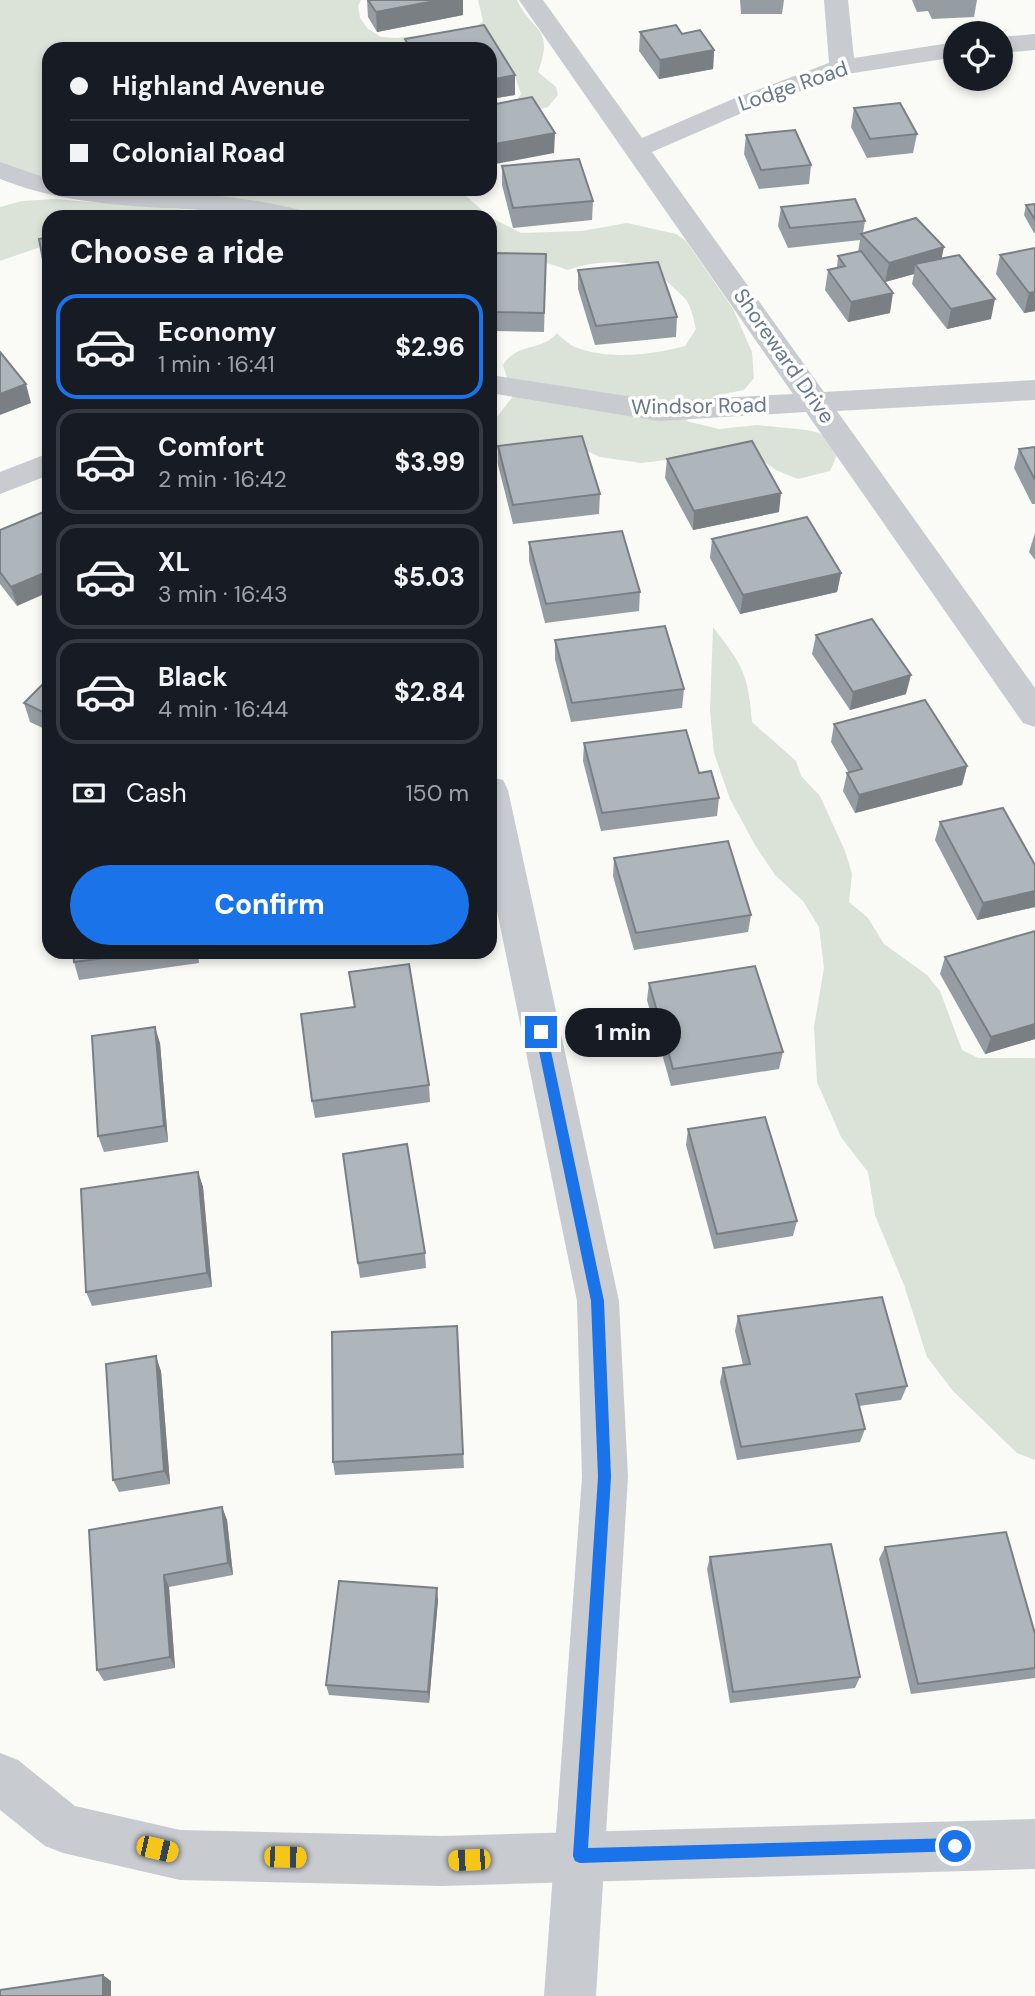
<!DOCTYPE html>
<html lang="en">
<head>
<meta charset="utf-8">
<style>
  body { margin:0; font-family:"DM Sans",sans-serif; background:#20242c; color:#f1f3f6; height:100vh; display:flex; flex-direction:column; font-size:26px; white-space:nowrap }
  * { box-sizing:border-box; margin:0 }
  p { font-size:23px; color:#9ea1a6 }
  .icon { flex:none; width:38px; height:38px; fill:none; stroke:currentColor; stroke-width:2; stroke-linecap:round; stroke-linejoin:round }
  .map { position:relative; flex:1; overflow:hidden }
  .panel { position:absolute; left:42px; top:210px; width:455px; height:749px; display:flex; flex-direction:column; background:#171b24; border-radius:21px; box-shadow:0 4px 10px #0003 }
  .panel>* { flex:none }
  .banner { position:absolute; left:42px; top:42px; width:455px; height:154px; border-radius:21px; box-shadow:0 4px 10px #0003; display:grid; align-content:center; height:154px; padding:0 28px; background:#171b24 }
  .fabs { position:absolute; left:943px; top:21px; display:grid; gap:14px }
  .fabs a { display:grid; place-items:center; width:70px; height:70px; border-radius:50%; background:#171b24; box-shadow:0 4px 10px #0003; font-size:35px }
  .end { position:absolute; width:32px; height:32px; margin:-16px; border:9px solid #1a73e8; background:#fff; box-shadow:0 0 0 4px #fff }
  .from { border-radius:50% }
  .bubble { position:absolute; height:49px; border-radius:24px; background:#171b24; box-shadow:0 4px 10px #0003; font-size:23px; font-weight:800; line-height:49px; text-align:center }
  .car { position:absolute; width:21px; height:42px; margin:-21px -10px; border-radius:9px; box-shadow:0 0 5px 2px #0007; background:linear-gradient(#f5c518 24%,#345 0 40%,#f5c518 0 76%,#345 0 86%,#f5c518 0) }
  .banner b { display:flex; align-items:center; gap:24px; height:66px; font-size:26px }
  .banner b+b { border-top:2px solid #363941 }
  .banner i { width:18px; height:18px; background:#f1f3f6 }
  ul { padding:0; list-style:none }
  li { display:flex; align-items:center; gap:21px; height:105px; margin:0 14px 10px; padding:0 14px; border:4px solid #363941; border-radius:21px }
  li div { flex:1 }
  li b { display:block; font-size:26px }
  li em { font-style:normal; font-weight:800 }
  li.on { border-color:#1a73e8 }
  li>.icon { width:63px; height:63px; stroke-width:1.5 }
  h2 { padding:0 28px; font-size:32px; line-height:84px }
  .pay { display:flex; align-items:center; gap:18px; height:77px; padding:0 28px; font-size:26px }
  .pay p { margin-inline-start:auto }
  .cta { display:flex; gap:14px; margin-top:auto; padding:14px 28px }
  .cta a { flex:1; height:80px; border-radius:42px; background:#1a73e8; color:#fff; font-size:28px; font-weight:800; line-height:80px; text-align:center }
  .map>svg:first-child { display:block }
  .green { fill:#dbe2d8 }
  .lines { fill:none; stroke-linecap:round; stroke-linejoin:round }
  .minor { fill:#c8cbcf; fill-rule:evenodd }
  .tertiary { fill:#c8cbcf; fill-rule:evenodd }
  .wall { fill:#969da2 }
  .shaded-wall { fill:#7a7f84 }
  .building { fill:#aeb6bc; stroke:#7a7f84; stroke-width:2 }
  .route { fill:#1a73e8 }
  .labels { text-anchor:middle; stroke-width:7; stroke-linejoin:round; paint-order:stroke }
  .far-street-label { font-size:21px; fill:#68788a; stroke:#fff }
</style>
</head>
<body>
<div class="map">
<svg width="1035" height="1996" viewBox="0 0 1035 1996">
  <rect width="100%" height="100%" fill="#fafaf7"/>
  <g class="green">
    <path d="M0 0H361L358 6 360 18 368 29 381 37 397 38 473 30 483 21 478 0H517C532 33 555 26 538 72L556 87 558 95 548 107 529 112 516 101 521 94 515 76 491 46 432 49H49V189H458L490 217H295L276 211 47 190 0 170Z"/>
    <polygon points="55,199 190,210 228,217 49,217 49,244 0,261 0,207 22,201"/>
    <path d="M490 217 521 233 582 231 627 223 676 234 686 241 733 309 752 352 754 378 744 390 714 396 686 421 719 429 757 425 807 430 819 433 831 442 837 455 830 471 798 479 776 470 759 458H683L641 463 600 457 585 450 504 458 490 470V426L517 391 507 378 503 365C518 342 541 352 557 333 562 338 568 344 575 347 606 360 653 355 685 346L696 329C694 321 692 310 688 303 685 297 678 292 673 287 644 257 604 258 567 270 541 258 518 260 490 261Z"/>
    <path d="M713 627C743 666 748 673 752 722L796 761 801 776 820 796 845 851 852 874 849 902 868 918 884 944 927 975 940 991 962 1050 978 1058H1035V1460L1017 1453 953 1391 927 1357 904 1285 875 1215 868 1172 841 1137 817 1082 814 1027 824 968 819 927 803 901 775 875 755 845 730 799 714 753 710 711Z"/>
  </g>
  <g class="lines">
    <g class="minor">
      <polygon points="519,0 543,0 642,138 733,99 829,63 824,0 848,0 854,58 956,42 956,57 847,74 751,109 652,152 824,392 1035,380 1035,400 837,411 1035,688 1035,727 1023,723 806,412 659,421 490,393 490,375 659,401 793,394"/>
      <polygon points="1035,34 1035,50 1001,53 1001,37"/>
      <polygon points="49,453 49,475 0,494 0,472"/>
      <polygon points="0,1753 18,1760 75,1806 180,1830 442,1836 1035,1819 1035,1869 442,1886 180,1880 63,1853 45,1846 0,1810"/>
    </g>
    <g class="tertiary">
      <path d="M0 162 49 179V189C135 189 221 190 305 211L309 217C272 217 238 212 201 210 132 206 66 205 0 179Z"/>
      <polygon points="490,777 503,780 508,790 619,1301 628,1477 596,1996 544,1996 582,1477 577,1301 490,877"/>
    </g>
  </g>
  <g class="wall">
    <polygon points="367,0 463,0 463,15 377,32 368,17"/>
    <polygon points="740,0 784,0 782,14 741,14"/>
    <polygon points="912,0 977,0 974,17 932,19 928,11 917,12"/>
    <polygon points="484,25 515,75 515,95 490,99 490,49 405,49 405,39"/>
    <polygon points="640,32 682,34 714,50 713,69 659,79 639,51"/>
    <polygon points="854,108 917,134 913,153 867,158 851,127"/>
    <polygon points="746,135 811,165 809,184 759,189 744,154"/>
    <polygon points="502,166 593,201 592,220 513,228 502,185"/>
    <polygon points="1035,204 1035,233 1034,233 1024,215 1026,205"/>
    <polygon points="781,207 865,221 863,233 942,259 991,319 947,329 912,284 914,274 885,282 890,313 848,322 825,290 828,270 837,268 838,256 858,252 860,240 788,248 778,226"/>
    <polygon points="1035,248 1035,311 1024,313 996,274 1000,255"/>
    <polygon points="490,253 546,254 544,332 490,331"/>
    <polygon points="578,270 677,317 676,337 595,345 578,289"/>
    <polygon points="498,446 600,494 599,514 513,524 498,465"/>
    <polygon points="1035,447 1035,504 1032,504 1014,468 1019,449"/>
    <polygon points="667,459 779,512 693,530 665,478"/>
    <polygon points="0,530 17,606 0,584"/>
    <polygon points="1035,533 1035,560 1029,552"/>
    <polygon points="712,539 841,573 837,592 740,614 710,558"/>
    <polygon points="529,542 640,592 639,611 545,623 529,561"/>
    <polygon points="816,635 906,694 850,710 812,654"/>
    <polygon points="555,640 684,689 682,708 571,722 555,659"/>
    <polygon points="49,678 49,731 30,722 24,703"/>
    <polygon points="834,724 967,766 962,785 855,813 843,791 847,773 849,773 831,742"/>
    <polygon points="584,743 699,773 719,798 717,816 601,831 583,761"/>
    <polygon points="940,822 1035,865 1035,907 977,920 935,840"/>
    <polygon points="614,858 751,915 748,932 634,950 613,876"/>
    <polygon points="1035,931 1035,1039 985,1054 940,974 945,957"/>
    <polygon points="73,952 198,952 199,963 79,980 74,962"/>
    <polygon points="349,972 429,1085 430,1102 315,1118 312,1101 354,1007"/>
    <polygon points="649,983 783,1052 779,1069 671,1086 647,1000"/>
    <polygon points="160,1043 168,1142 104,1152 98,1136"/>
    <polygon points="688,1129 797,1221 793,1236 714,1249 686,1145"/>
    <polygon points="343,1154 425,1253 426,1268 360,1278"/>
    <polygon points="198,1172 203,1187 212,1287 92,1306 86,1292"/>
    <polygon points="738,1316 907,1386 901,1400 859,1406 865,1429 860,1442 737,1460 720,1382 723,1368 743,1365 735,1331"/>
    <polygon points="457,1326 464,1468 335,1475 333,1462"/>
    <polygon points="161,1371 170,1484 119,1492 113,1480"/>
    <polygon points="222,1507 227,1520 233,1575 169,1587 175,1668 104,1681 97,1670 89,1530"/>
    <polygon points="885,1547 1035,1634 1035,1678 911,1694 879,1559"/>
    <polygon points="710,1557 860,1677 855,1688 730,1703 707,1569"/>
    <polygon points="438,1600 429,1703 329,1695 326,1685"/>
  </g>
  <g class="shaded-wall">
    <polygon points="440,0 463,0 463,15 377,32 376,12"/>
    <polygon points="714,50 713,69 659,79 660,60"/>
    <polygon points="515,75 515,95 490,99 490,80"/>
    <polygon points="555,133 554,153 490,165 490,145"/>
    <polygon points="944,247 940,266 915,264 914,274 885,282 889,263"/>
    <polygon points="46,275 49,275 49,288"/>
    <polygon points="1035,292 1035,311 1024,313 1029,293"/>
    <polygon points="893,293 890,313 848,322 851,302"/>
    <polygon points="995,299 991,319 947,329 951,309"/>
    <polygon points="26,384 31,403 0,415 0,394"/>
    <polygon points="781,493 779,512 693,530 694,511"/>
    <polygon points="49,571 49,592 17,606 11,587"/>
    <polygon points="841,573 837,592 740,614 743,595"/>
    <polygon points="911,675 906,694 850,710 853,692"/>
    <polygon points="967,766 962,785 855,813 859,795"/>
    <polygon points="1035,891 1035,907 977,920 983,903"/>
    <polygon points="1035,1024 1035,1039 985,1054 991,1037"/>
    <polygon points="155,1027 160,1043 168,1142 164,1126"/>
    <polygon points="198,1172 203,1187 212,1287 207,1273"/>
    <polygon points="156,1356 161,1371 170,1484 164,1471"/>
    <polygon points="222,1507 227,1520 233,1575 228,1563"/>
    <polygon points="164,1575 169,1587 175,1668 170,1657"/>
    <polygon points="437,1588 438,1600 429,1703 428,1692"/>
    <polygon points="103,1975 111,1981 111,1996 103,1996"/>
  </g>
  <g class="building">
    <polygon points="368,0 440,0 376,12"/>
    <polygon points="484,25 515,75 490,80 490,49 410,49 405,39"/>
    <polygon points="676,25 682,34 700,30 714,50 660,60 640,32"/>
    <polygon points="532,97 555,133 490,145 490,105"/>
    <polygon points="900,103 917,134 870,139 854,108"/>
    <polygon points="795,130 811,165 761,170 746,135"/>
    <polygon points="579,159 593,201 513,208 502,166"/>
    <polygon points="855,199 865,221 790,228 781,207"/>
    <polygon points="1035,204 1035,220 1026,205"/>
    <polygon points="916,218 944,247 889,263 861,234"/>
    <polygon points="49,237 49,275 46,275 39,239"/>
    <polygon points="1035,248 1035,292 1029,293 1000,255"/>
    <polygon points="861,251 893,293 851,302 828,270 845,266 838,256"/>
    <polygon points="490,253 546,254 544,313 490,312"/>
    <polygon points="959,255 995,299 951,309 915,264"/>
    <polygon points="658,262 677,317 596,326 578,270"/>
    <polygon points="0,352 26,384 0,394"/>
    <polygon points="582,436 600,494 513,505 498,446"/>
    <polygon points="752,441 781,493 694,511 667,459"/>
    <polygon points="1035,447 1035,480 1019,449"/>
    <polygon points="46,511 49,514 49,571 11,587 0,572 0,530"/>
    <polygon points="807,517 841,573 743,595 712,539"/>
    <polygon points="622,531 640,592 546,604 529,542"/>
    <polygon points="872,619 911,675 853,692 816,635"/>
    <polygon points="665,626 684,689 572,703 555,640"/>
    <polygon points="49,678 49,715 24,703"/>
    <polygon points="925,700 967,766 859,795 847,773 862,769 834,724"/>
    <polygon points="686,730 699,773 711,771 719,798 602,813 584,743"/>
    <polygon points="1003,808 1035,865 1035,891 983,903 940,822"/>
    <polygon points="728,841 751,915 636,933 614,858"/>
    <polygon points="1035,931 1035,1024 991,1037 945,957"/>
    <polygon points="73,952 149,952 74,962"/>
    <polygon points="409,964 429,1085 312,1101 301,1014 355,1007 349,972"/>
    <polygon points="755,966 783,1052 673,1069 649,983"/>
    <polygon points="155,1027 164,1126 98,1136 92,1036"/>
    <polygon points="765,1117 797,1221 717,1234 688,1129"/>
    <polygon points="407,1144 425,1253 358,1263 343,1154"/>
    <polygon points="198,1172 207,1273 86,1292 81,1189"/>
    <polygon points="882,1297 907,1386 856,1394 865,1429 741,1447 723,1368 750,1364 738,1316"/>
    <polygon points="457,1326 463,1454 333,1462 332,1332"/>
    <polygon points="156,1356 164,1471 113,1480 106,1364"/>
    <polygon points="222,1507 228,1563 164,1575 170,1657 97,1670 89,1530"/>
    <polygon points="1006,1532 1035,1634 1035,1668 918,1684 885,1547"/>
    <polygon points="831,1544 860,1677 733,1692 710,1557"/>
    <polygon points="339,1581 437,1588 428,1692 326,1685"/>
    <polygon points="103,1975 103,1996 0,1996 0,1990"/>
  </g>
  <polygon class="route" points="541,1027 547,1032 604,1301 611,1477 588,1848 955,1838 960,1841 962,1846 960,1851 580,1863 575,1861 573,1856 598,1477 591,1301 535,1032"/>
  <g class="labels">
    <g class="far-street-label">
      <text transform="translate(793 86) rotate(-19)" y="7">Lodge Road</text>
      <text transform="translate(784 356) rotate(55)" y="7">Shoreward Drive</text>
      <text transform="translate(699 406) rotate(-1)" y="7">Windsor Road</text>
    </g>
  </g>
</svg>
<div class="fabs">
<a><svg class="icon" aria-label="locate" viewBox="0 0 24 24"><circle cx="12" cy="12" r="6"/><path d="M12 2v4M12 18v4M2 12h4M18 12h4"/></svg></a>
</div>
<i class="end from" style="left:955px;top:1846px"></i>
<i class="end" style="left:541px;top:1032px"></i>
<div class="bubble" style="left:565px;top:1008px;width:116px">1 min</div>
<i class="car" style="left:157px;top:1849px;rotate:103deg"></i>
<i class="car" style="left:285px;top:1857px;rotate:91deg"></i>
<i class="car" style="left:469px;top:1860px;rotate:268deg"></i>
<div class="banner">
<b><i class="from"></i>Highland Avenue</b>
<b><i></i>Colonial Road</b>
</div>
<section class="panel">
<h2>Choose a ride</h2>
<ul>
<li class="on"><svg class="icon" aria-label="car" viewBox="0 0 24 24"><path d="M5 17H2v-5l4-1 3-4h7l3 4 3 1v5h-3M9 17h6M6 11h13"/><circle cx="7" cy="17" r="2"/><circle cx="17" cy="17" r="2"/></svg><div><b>Economy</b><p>1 min · 16:41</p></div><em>$2.96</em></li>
<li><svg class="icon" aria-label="car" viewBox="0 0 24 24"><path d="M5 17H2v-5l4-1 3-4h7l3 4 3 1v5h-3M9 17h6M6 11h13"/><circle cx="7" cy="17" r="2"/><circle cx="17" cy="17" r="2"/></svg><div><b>Comfort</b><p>2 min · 16:42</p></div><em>$3.99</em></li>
<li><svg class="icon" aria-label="car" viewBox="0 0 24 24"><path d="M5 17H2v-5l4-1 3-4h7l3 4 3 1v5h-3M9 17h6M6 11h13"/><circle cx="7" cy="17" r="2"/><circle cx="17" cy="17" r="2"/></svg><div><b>XL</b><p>3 min · 16:43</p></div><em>$5.03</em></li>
<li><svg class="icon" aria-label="car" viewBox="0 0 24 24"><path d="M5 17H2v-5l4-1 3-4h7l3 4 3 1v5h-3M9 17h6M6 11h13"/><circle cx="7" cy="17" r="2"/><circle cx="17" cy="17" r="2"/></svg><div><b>Black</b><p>4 min · 16:44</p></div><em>$2.84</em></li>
</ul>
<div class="pay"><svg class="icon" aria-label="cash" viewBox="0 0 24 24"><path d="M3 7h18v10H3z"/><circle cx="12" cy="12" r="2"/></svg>Cash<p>150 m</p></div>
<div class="cta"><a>Confirm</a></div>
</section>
</div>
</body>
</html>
